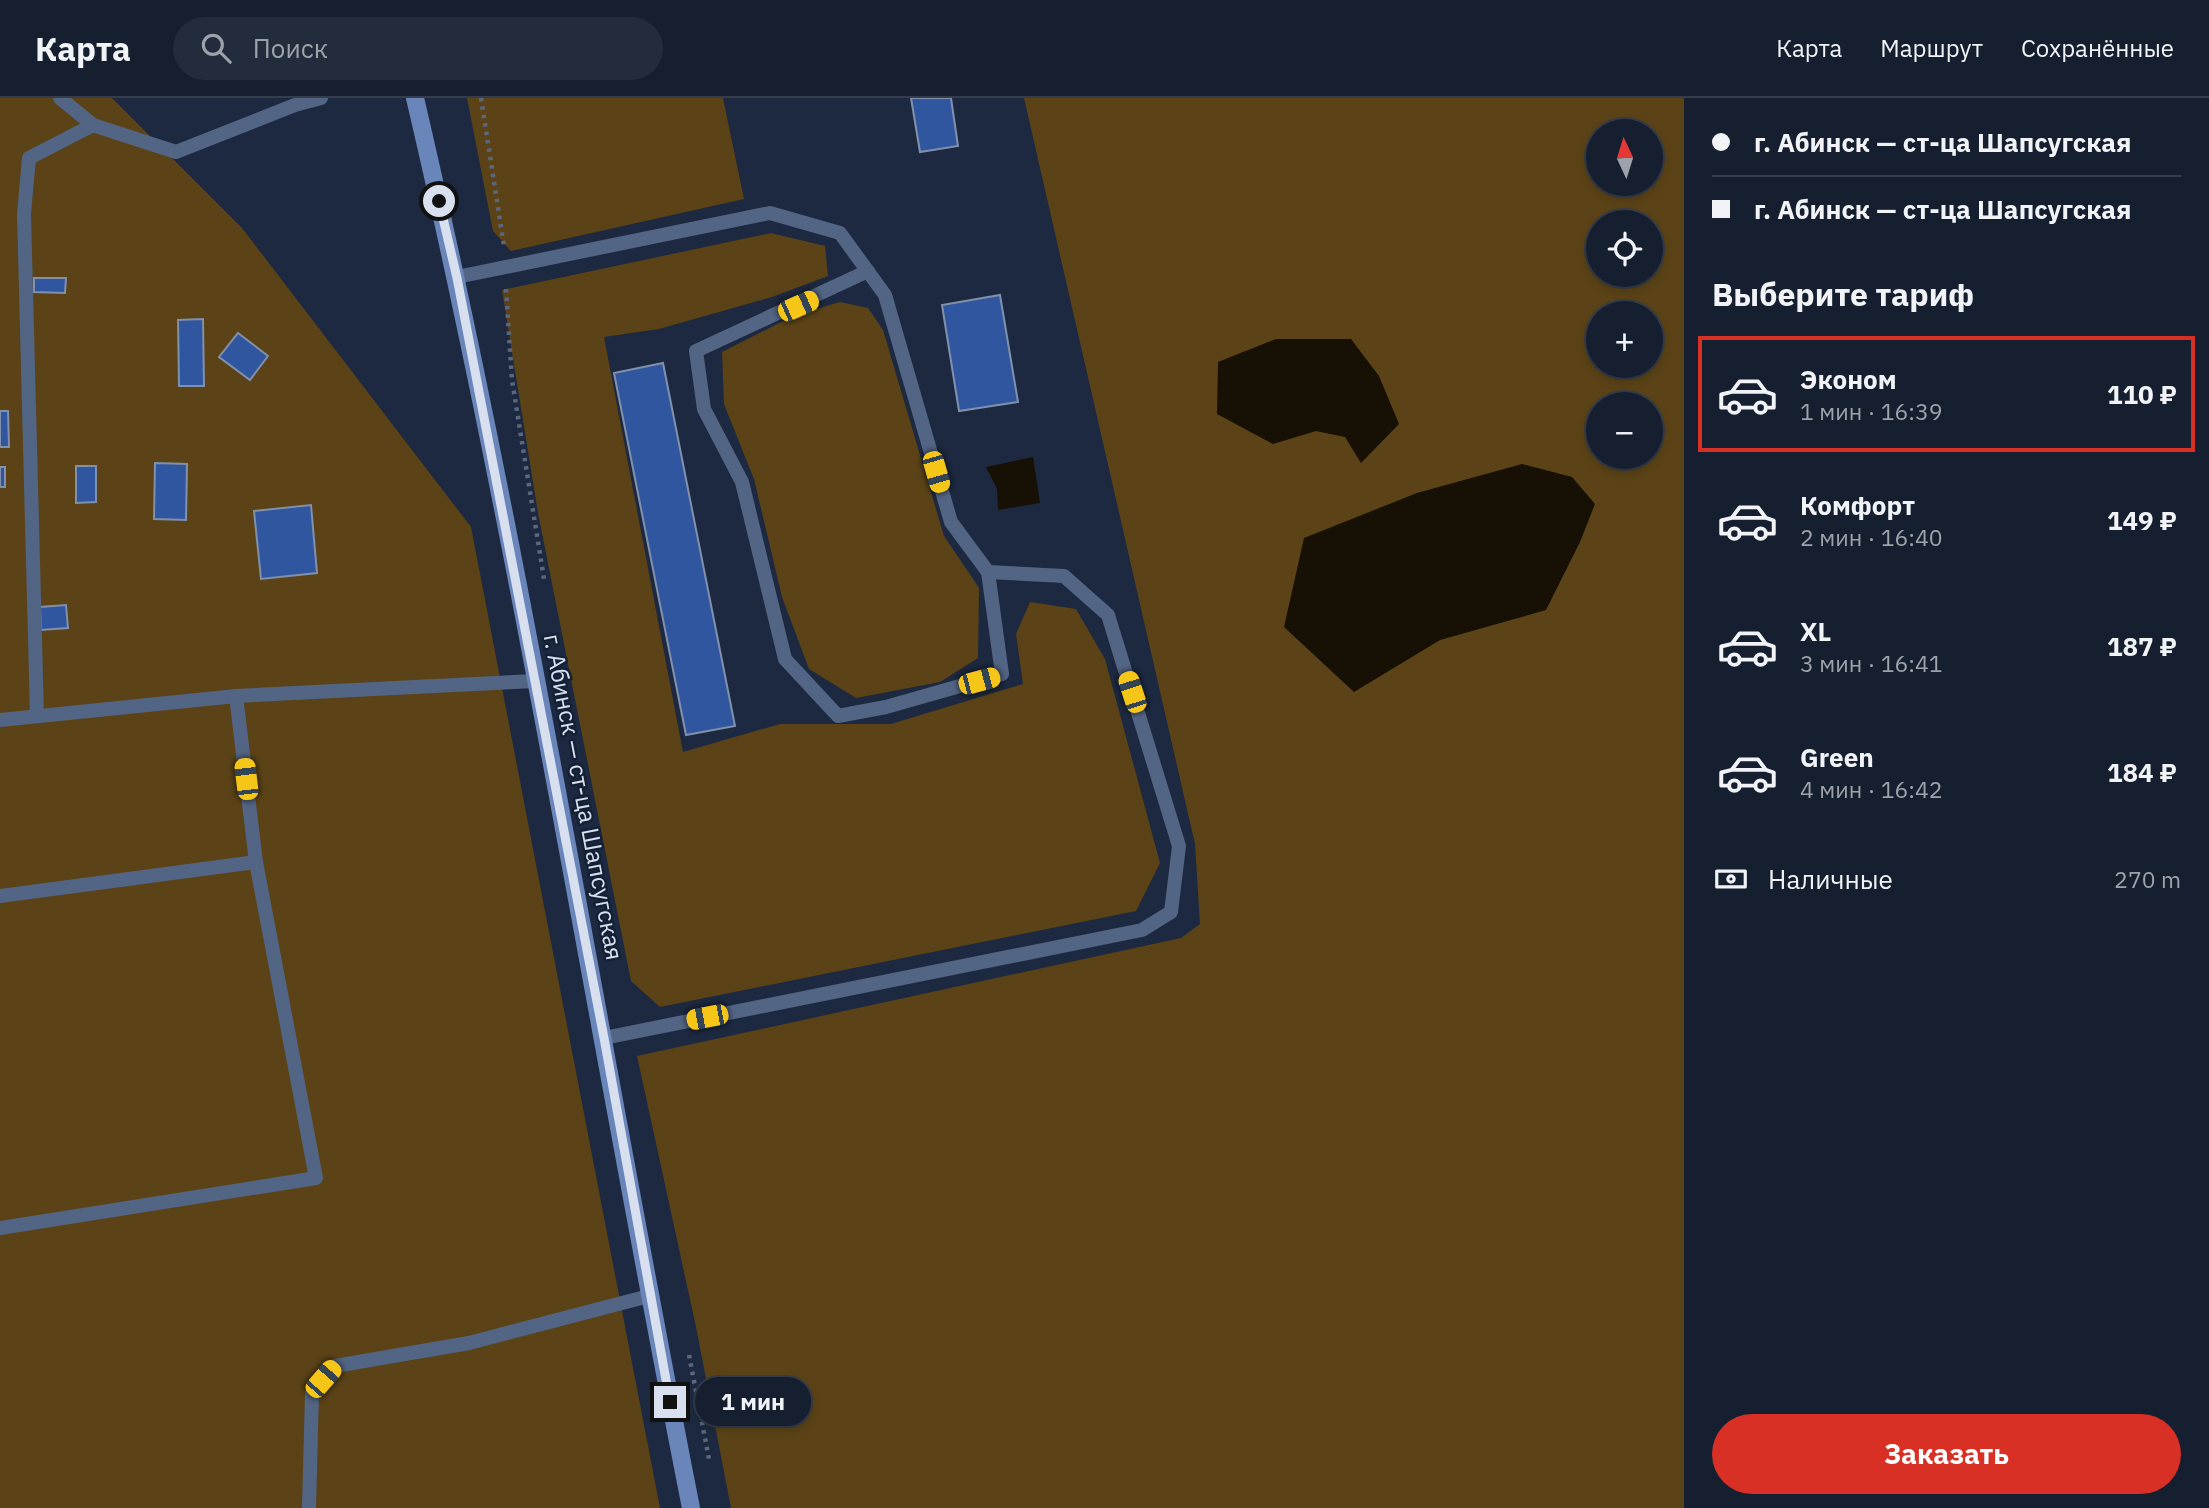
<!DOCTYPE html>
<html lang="ru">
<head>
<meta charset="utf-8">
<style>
  body { margin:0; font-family:"IBM Plex Sans",sans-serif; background:#232c3c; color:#f1f3f6; height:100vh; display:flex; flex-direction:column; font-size:26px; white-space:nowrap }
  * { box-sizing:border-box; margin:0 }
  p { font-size:23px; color:#9ea2ab }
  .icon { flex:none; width:38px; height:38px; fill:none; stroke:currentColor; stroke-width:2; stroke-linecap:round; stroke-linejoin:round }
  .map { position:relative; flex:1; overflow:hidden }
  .drawer { display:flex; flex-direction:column; background:#161f30; width:525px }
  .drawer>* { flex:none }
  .hud { display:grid; align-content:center; height:154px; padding:0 28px; background:#161f30 }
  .needle { width:46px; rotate:356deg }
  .buttons { position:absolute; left:1586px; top:21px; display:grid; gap:14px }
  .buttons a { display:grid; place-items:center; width:77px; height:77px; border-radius:50%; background:#161f30; box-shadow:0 4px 10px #0003,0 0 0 2px #353d4c; font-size:35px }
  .end { position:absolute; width:32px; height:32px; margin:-16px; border:9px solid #d8e0ef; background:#111; box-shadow:0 0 0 4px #111 }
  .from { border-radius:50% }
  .bubble { position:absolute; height:49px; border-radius:24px; background:#161f30; box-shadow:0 4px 10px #0003,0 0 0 2px #353d4c; font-size:23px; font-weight:700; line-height:49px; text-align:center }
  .car { position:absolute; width:21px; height:42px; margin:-21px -10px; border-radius:9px; box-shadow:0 0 5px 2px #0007; background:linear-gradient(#f5c518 24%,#345 0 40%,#f5c518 0 76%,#345 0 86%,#f5c518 0) }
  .hud b { display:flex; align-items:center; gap:24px; height:66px; font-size:26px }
  .hud b+b { border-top:2px solid #353d4c }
  .hud i { width:18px; height:18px; background:#f1f3f6 }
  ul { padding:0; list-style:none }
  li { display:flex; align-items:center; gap:21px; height:116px; margin:0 14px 10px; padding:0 14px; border:4px solid transparent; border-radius:0px }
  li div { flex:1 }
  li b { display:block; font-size:26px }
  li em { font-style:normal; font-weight:700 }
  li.selected { border-color:#d93025 }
  li>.icon { width:63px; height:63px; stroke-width:1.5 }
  h2 { padding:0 28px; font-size:32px; line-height:84px }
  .pay { display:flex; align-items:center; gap:18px; height:77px; padding:0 28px; font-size:26px }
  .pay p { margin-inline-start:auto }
  .primary-button { display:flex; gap:14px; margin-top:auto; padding:14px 28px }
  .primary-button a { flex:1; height:80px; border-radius:42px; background:#d93025; color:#fff; font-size:28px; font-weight:700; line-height:80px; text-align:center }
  header { display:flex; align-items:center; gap:42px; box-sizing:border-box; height:98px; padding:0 35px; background:#161f30; border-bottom:2px solid #353d4c }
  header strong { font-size:33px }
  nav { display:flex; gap:38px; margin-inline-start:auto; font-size:24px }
  .search { width:490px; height:63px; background:#232c3c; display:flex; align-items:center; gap:18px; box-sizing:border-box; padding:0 24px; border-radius:38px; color:#9ea2ab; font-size:26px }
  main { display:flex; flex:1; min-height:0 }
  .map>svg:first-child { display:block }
  .green { fill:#5b4317; fill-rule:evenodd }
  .water { fill:#171004 }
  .building { fill:#30569f; stroke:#8190ab; stroke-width:2 }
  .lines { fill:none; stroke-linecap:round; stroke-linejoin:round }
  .path { stroke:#5c677b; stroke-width:4.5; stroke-dasharray:3.5 5; stroke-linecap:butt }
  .service { stroke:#536585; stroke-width:14 }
  .secondary { stroke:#6985b9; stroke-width:18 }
  .route { stroke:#d8e0ef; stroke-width:9 }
  .labels { text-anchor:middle; stroke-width:5; stroke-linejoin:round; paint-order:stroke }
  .street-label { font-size:24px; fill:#d8e0ef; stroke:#142035 }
</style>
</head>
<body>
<header>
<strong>Карта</strong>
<div class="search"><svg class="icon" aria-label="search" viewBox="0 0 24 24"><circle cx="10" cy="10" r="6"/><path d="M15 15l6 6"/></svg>Поиск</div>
<nav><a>Карта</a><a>Маршрут</a><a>Сохранённые</a></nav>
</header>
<main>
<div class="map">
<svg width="1684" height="1410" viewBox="0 0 1684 1410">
  <rect width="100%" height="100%" fill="#1d2940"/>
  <g class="green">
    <polygon points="0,0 112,0 242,130 471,429 660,1410 0,1410"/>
    <polygon points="467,0 723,0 744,101 511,153 493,133"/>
    <path d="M1024 0H1684V1410H731L696 1229 637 958 1181 840 1200 826 1195 746ZM1598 33H1650V86H1598ZM1598 124H1650V177H1598ZM1598 215H1650V268H1598ZM1598 306H1650V359H1598Z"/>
    <polygon points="771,135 825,148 828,178 772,199 659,231 604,239 683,654 780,626 891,626 1023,586 1016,536 1030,504 1076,511 1105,561 1160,765 1136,813 660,909 631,883 538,415 502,192"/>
    <polygon points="840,204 868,210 883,232 944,438 979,490 978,560 940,584 856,600 809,571 782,499 754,381 724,306 722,254 793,218"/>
  </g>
  <g class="water">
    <polygon points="1276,241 1351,241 1379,278 1399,326 1361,365 1345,339 1316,333 1273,346 1217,316 1218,264"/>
    <polygon points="1033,359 1040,405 998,412 997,391 986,369"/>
    <polygon points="1522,366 1572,379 1595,406 1580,444 1546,512 1440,542 1354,594 1284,529 1304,440 1417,395"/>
  </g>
  <g class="building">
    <polygon points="911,0 951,0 958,48 920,54"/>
    <polygon points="34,180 66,180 65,195 34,194"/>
    <polygon points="1000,197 1018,304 959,313 942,207"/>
    <polygon points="203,221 204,288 179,288 178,222"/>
    <polygon points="238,235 268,258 250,282 219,259"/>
    <polygon points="663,265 735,628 686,637 614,275"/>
    <polygon points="0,313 8,313 9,349 0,349"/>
    <polygon points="155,365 187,366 186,422 154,421"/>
    <polygon points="76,368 96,368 96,404 76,405"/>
    <rect x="0" y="369" width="5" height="20"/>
    <polygon points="311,407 317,475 261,481 254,413"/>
    <polygon points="66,507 68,530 41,532 40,509"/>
  </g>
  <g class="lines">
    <g class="path">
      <polyline points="481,0 504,148"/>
      <polyline points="506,191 512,282 544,481"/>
      <polyline points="689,1257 709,1361"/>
    </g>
    <g class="service">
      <polyline points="60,0 93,27 176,54 295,7 321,0"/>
      <polyline points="868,173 696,253 704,311 742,384 785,561 838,618 886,609 1002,576 988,474"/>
      <polyline points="457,179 770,115 840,135 885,197 951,424 988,474 1064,478 1108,517 1179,748 1171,814 1142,832 604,940"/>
      <polyline points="37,618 24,116 29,60 93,27"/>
      <polyline points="0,622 236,598 535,583"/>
      <polyline points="0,798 256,764"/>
      <polyline points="0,1130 316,1080 256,764 236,598"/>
      <polyline points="309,1410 312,1295 335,1268 469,1245 649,1198"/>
    </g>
    <path class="secondary" d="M415 0C524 466 598 940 691 1410"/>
  </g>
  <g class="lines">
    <polyline class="route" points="439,103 457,180 604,940 670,1304"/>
  </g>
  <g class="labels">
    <g class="street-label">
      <text transform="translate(583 699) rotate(79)" y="8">г. Абинск — ст-ца Шапсугская</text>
    </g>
  </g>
</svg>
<div class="buttons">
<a><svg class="needle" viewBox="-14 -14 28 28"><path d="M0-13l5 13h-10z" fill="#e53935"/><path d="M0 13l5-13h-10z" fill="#9ea2ab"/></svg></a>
<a><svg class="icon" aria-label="locate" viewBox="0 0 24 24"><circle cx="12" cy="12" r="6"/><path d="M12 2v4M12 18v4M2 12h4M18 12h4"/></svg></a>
<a>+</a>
<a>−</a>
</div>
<i class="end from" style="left:439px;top:103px"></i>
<i class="end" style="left:670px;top:1304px"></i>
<div class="bubble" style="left:695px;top:1279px;width:116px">1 мин</div>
<i class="car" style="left:798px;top:208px;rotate:66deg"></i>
<i class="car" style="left:936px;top:374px;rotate:164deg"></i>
<i class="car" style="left:979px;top:583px;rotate:75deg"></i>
<i class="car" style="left:1132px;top:594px;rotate:342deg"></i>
<i class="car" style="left:246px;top:681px;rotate:353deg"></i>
<i class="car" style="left:707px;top:919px;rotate:259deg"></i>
<i class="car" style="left:323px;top:1281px;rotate:41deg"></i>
</div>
<section class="drawer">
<div class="hud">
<b><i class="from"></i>г. Абинск — ст-ца Шапсугская</b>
<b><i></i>г. Абинск — ст-ца Шапсугская</b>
</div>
<h2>Выберите тариф</h2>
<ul>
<li class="selected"><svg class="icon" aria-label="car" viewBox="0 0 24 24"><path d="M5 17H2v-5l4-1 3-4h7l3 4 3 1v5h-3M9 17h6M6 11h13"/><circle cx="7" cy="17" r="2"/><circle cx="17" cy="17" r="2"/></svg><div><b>Эконом</b><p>1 мин · 16:39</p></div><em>110 ₽</em></li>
<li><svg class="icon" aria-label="car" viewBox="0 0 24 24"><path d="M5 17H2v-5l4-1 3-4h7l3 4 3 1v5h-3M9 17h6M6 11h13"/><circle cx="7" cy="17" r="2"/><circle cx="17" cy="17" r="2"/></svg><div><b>Комфорт</b><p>2 мин · 16:40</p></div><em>149 ₽</em></li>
<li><svg class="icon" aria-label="car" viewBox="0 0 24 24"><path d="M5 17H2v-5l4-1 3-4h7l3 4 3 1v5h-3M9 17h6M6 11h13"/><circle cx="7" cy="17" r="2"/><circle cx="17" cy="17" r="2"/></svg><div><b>XL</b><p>3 мин · 16:41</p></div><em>187 ₽</em></li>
<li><svg class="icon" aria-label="car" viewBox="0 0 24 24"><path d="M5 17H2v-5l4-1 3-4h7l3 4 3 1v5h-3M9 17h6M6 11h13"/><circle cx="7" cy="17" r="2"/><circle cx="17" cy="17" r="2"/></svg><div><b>Green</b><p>4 мин · 16:42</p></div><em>184 ₽</em></li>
</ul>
<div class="pay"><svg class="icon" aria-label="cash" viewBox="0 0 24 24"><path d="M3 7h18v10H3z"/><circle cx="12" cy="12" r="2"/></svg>Наличные<p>270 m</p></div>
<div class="primary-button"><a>Заказать</a></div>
</section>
</main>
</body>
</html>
